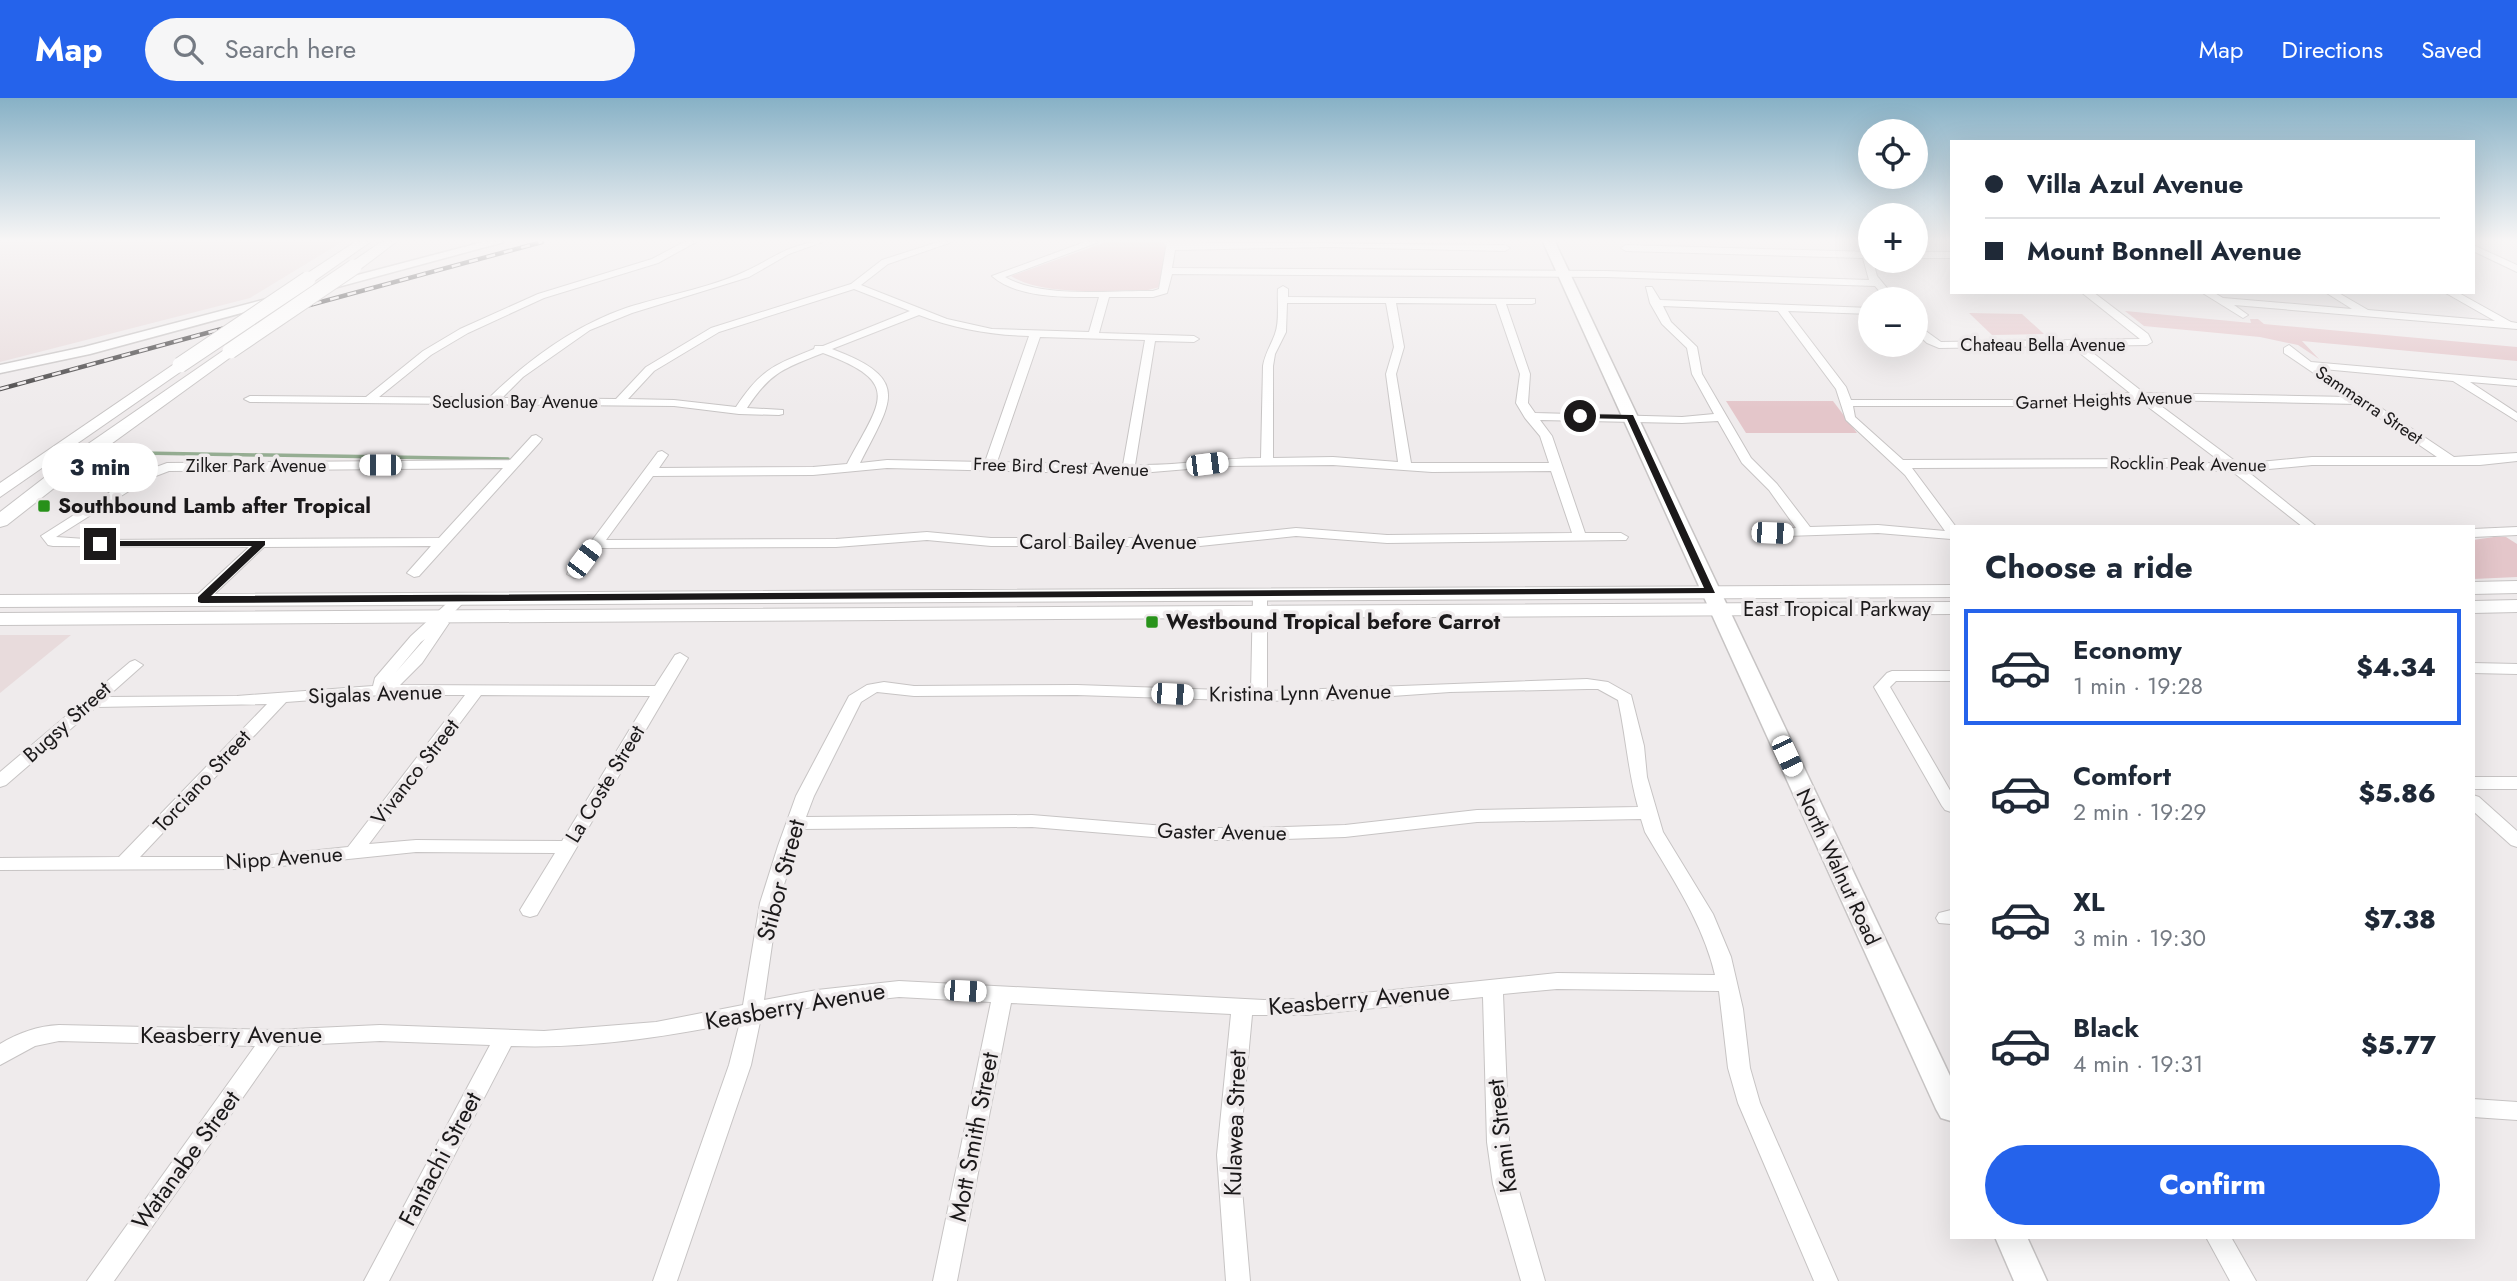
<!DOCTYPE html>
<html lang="en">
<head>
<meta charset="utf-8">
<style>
  body { margin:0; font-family:Jost,sans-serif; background:#f6f6f7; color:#1f2937; height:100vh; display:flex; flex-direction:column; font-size:26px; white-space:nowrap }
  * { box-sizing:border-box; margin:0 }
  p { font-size:23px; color:#747a83 }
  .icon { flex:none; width:38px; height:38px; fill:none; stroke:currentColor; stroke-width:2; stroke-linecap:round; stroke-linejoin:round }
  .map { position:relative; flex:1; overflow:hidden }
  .panel { position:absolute; left:1950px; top:427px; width:525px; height:714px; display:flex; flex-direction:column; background:#fff; border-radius:0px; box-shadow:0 7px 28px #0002 }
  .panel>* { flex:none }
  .guide { position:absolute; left:1950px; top:42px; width:525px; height:154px; border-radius:0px; box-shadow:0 7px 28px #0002; display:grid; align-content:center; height:154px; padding:0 35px; background:#fff }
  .tools { position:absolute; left:1858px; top:21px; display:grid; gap:14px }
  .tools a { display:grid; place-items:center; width:70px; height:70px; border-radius:50%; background:#fff; box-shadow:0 7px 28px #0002; font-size:35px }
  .end { position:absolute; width:32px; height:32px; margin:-16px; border:9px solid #1b191a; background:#fff; box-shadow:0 0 0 4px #fff }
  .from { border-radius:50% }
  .bubble { position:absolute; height:49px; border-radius:24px; background:#fff; box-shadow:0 7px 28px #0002; font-size:23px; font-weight:800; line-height:49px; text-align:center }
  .car { position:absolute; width:21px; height:42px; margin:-21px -10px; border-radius:9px; box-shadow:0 0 5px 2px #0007; background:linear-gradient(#fff 24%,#345 0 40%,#fff 0 76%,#345 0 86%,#fff 0) }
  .guide b { display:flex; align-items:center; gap:24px; height:66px; font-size:26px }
  .guide b+b { border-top:2px solid #e0e1e3 }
  .guide i { width:18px; height:18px; background:#1f2937 }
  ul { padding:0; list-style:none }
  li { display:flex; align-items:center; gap:21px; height:116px; margin:0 14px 10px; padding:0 21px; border:4px solid transparent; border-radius:0px }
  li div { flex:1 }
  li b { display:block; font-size:26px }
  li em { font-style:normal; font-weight:800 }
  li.selected { border-color:#2563eb }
  li>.icon { width:63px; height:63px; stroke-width:1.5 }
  h2 { padding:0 35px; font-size:32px; line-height:84px }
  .cta { display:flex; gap:14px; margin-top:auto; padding:14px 35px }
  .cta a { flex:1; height:80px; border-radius:42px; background:#2563eb; color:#fff; font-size:28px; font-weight:800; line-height:80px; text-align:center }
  header { display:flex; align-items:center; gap:42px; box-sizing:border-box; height:98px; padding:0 35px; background:#2563eb; color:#fff }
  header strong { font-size:33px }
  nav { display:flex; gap:38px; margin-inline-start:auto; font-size:24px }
  .search { width:490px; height:63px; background:#f6f6f7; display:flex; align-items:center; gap:18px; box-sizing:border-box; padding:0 24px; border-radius:38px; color:#747a83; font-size:26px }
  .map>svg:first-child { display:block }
  .built { fill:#e8dbdc }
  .green { fill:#e4c6ca }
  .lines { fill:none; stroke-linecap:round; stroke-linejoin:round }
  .stream { stroke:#95ad92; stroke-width:3.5 }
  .minor-casing { stroke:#c7c4c4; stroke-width:2 }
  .tertiary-casing { stroke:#c7c4c4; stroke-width:3 }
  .secondary-casing { stroke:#c7c4c4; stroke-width:2 }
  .minor { fill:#fff; fill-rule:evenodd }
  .tertiary { fill:#fff; fill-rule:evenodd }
  .secondary { fill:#fff; fill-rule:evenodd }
  .rail-casing { stroke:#413f40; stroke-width:4.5 }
  .rail { stroke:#efebec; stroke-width:2.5; stroke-dasharray:9; stroke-linecap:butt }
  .secondary-bridge-casing { stroke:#c7c4c4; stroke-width:17; stroke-linecap:butt }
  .secondary-bridge { stroke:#fff; stroke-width:15 }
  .route { fill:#1b191a }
  .poi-dot { fill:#29931b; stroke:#efebec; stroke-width:2.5 }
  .labels { text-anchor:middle; stroke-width:7; stroke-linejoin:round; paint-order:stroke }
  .far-street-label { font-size:18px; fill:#1b191a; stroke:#efebec }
  .poi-label { font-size:21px; font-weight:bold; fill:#1b191a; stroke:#efebec; text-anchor:start }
  .street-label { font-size:21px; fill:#1b191a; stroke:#efebec }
  .near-street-label { font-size:24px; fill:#1b191a; stroke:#efebec }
</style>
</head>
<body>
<header>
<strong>Map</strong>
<div class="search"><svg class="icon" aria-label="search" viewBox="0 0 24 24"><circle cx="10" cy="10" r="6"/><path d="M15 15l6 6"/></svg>Search here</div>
<nav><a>Map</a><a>Directions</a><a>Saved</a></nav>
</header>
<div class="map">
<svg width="2517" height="1183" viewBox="0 0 2517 1183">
  <rect width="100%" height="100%" fill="#efebec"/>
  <g class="built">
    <polygon points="0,144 342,144 250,200 0,264"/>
    <polygon points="0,537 71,537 0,595"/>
  </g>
  <g class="green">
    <path d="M1106 144H1164L1167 153 1160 189 1148 192C1109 192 1044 199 1011 178Z"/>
    <polygon points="2125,213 2251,225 2250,221 2258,221 2264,226 2517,249 2517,263 2302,243 2319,261 2298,247 2260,239 2144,228"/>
    <polygon points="1969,215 2022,216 2044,236 1992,237"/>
    <polygon points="1726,303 1833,303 1857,335 1746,335"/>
    <polygon points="2494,439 2506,439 2517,446 2517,479 2473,481 2473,442"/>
  </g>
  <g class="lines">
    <polyline class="stream" points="140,355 508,361"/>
    <defs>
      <g id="minor">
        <path d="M684 144H696L658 165 544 200 468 235 431 257 379 299 489 300C528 262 574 228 626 210 663 198 709 190 744 174 771 162 791 144 822 144L789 156 749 179 632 215 590 232 523 279 502 300 616 301 646 269 711 230 851 186 882 162 938 144H952L888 166 861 187 947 221 992 231 1089 234 1099 199C1066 199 1018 201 992 178L1085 144H1099L1005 179C1042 201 1110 192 1153 193L1159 191 1167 144 1505 147 1510 150 1505 153 1329 149 1175 152 1172 170 1606 173 1869 182 1863 160 1626 153 1621 150 1626 147 1871 154V163H1873L1877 178 1896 201H1886L1875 188 1606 179 1172 176 1167 195 1153 199H1109L1099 235 1194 238 1199 241 1194 244 1155 243 1135 367C1177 368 1219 360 1261 360L1263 268C1265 256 1271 247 1275 236 1280 223 1277 204 1278 191L1283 188 1288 191V199L1535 201V205L1532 206H1506L1530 276 1528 305 1535 315 1682 319 1714 316 1692 276 1687 250 1662 226 1650 205 1646 189H1652L1660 202 1871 210V216L1788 213 1846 289 1851 302H2035L2130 295 2071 248 1939 250 1927 245 1916 235V226L1941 244 2140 241 2081 194H2093L2148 236 2152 244 2147 247 2084 248 2144 295 2349 299 2284 255V250L2289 247 2311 264 2517 282V288L2470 284 2517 315V323L2453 283 2323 271 2454 359 2517 355V363L2480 367H2312L2247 373 2317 429H2303L2233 374 2172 369 1912 370 1956 429H1951V441L1878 435 1757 439 1752 438V432L1796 430 1769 392 1742 365 1718 323 1682 325 1540 322 1552 338 1585 435H1621L1628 439 1626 442 1387 445 1296 438 1200 448H991L927 442 836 449 600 450 579 479 574 480 567 476 658 354 662 353 668 357 659 370 813 369 847 366C880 303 904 285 823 255 785 270 770 274 747 310L783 312V316L779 317 739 316 674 308 250 304 244 301 250 298 366 299 423 253 460 231 538 196 652 161ZM854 191 910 213 823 248H815L814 251C774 267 761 271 736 309L674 302 628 301 654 273 719 234ZM1287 205H1386L1394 249 1386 276 1398 364 1333 359 1273 360V268L1275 256 1286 234ZM1396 205 1496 206 1520 276 1516 305 1525 320 1540 338 1549 365H1411L1396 276 1404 249ZM1663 208 1778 213 1836 291 1846 322 1905 377 1945 433 1878 427 1810 429 1777 386 1751 360 1702 276 1697 249 1671 224ZM919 217C955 231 991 237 1029 238L985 364 887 362 860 365C892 302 912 281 832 251ZM1040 239 1145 242 1123 367 997 364ZM2112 301 2139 302 2225 367 2172 361 1903 362 1855 319 1853 308H2035ZM2153 302 2359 306 2437 359H2312L2239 366ZM1333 367 1432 374 1551 373 1572 435 1387 437 1296 430 1200 440H991L927 434 836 441 606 442 653 378 813 377 887 370 1128 376 1224 368Z"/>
        <polygon points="2473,147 2517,167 2517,174 2473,153"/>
        <rect x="1916" y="154" width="35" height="6"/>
        <polygon points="2201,194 2213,194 2223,200 2352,211 2325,194 2337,194 2368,212 2495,223 2444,194 2457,194 2511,224 2517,225 2517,231 2234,207 2248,217 2243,220"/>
        <path d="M536 337 542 341 540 344 419 478 414 479 407 475 431 448 264 449 206 504H196L194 501 196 498 249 449 53 448 48 447 41 438 140 375 167 365 510 362 532 338ZM503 370 439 440 100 442 56 439 148 381 169 373Z"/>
        <polygon points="2517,429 2517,437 2473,439 2473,431"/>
        <path d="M1260 493 1267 497V593L1587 581 1608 584 1631 597 1644 648 1647 679 1663 734 1713 816 1731 859 1743 911 1750 970 1760 1005 1838 1183H1814L1738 1005 1728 970 1719 893 1557 891 1503 896 1509 1044 1517 1086 1545 1183H1521L1493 1086 1487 1044 1483 899 1306 917H1252L1239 1057 1250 1183H1226L1217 1057 1231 916 1011 905 957 1183H933L991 904 899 899 817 908 761 919 751 967 677 1183H653L729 967 740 924C664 939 588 951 511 948L389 1183H364L490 947 380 943 279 948 114 1183H87L255 948 59 943 35 948 0 967V946C18 935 38 928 59 927L273 932 380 927 544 933 656 924 743 907 760 805 778 748 796 698 849 598 867 587 884 584 914 588 1077 587 1251 593 1253 497ZM1587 591H1598L1618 602C1626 638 1628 674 1638 709L1477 712 1345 727 1258 730H1189L1032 717 806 719 814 698 861 604 877 594 914 598 1077 597 1259 603 1334 602 1450 594ZM1641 721 1645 734C1672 780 1703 825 1715 877L1557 875 1306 901 1264 902 899 883 817 892 764 902 778 805 802 731 1032 729 1189 742H1258L1345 739 1477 724Z"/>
        <path d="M461 496 468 500 446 522 449 525 422 565 400 587 655 588 675 557 680 555 688 560 537 817 530 819 523 817 520 812 555 755 416 754 251 771 0 772V760L119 759 267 606 96 609 6 687 0 689V674L130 564 135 562 143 567 107 599 237 598 373 588 375 580 411 538 456 497ZM425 541 396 574 421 544ZM381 597H465L348 749 251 759H140L286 604ZM481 597 650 598 562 743 416 742 369 746Z"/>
        <polygon points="2473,565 2517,566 2517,576 2473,575"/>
        <polygon points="1892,573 1951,573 1951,583 1896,583 1890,589 1951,694 1951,714 1945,712 1942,708 1874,589 1887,575"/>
        <rect x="2473" y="679" width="44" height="12"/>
        <polygon points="2473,697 2479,699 2517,733 2517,749 2511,747 2473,713"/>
        <polygon points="1951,812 1951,826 1939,825 1936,820 1939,815"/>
        <polygon points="2473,1001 2517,1004 2517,1022 2473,1019"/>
        <polygon points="2206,1139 2231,1139 2256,1183 2230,1183"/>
      </g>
      <g id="tertiary">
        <polygon points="483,144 504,144 90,256 0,275 0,267 84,249"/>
        <polygon points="1543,144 1555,144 1951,980 1951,1023 1941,1020 1936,1011"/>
        <polygon points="1995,1139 2027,1139 2047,1183 2014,1183"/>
      </g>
      <g id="secondary">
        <polygon points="355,144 370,144 313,184 303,184 303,178"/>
        <polygon points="381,144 396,144 359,172 349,172 349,166"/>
        <polygon points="230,248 235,250 235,256 100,354 7,427 0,429 0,414 88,346"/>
        <polygon points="180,262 188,267 186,270 0,399 0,385"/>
        <polygon points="2517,483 2517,495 2473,496 2473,484"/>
        <polygon points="1951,487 1951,499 0,509 0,497"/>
        <polygon points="2517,502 2517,514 2473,515 2473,503"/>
        <polygon points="1951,504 1951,516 0,527 0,515"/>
      </g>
    </defs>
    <use href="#minor" class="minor-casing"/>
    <use href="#tertiary" class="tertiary-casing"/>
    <use href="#secondary" class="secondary-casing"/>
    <use href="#minor" class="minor"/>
    <use href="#tertiary" class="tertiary"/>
    <use href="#secondary" class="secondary"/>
    <defs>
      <polyline id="rail" points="0,291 542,144"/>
    </defs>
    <use href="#rail" class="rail-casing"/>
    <use href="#rail" class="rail"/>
    <defs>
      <g id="secondary-bridge">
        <polyline points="230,253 354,169"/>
        <polyline points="180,267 308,181"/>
      </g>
    </defs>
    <use href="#secondary-bridge" class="secondary-bridge-casing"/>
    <use href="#secondary-bridge" class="secondary-bridge"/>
  </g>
  <linearGradient id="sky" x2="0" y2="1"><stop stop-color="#87b1c6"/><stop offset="0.46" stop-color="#f8f6f6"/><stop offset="1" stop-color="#f8f6f6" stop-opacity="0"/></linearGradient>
  <rect width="2517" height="310" fill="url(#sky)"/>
  <polygon class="route" points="1580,316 1633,317 1715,495 201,505 198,504 198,499 252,448 100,448 95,446 100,443 265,443 265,447 211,498 1704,490 1627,321 1577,320"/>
  <g class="poi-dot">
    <rect x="37" y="401" width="14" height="14" rx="3.5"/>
    <rect x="1145" y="517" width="14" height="14" rx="3.5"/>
  </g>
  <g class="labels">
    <g class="far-street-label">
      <text x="2043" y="253">Chateau Bella Avenue</text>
      <text transform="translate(2104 302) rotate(-2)" y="6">Garnet Heights Avenue</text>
      <text x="515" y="310">Seclusion Bay Avenue</text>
      <text transform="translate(2369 307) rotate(34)" y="6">Sammarra Street</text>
      <text transform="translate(2188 366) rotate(1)" y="6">Rocklin Peak Avenue</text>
      <text x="256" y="374">Zilker Park Avenue</text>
      <text transform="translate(1061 369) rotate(2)" y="6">Free Bird Crest Avenue</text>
    </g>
    <g class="poi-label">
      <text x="58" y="415">Southbound Lamb after Tropical</text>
      <text x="1166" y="531">Westbound Tropical before Carrot</text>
    </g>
    <g class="street-label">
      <text x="1108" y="451">Carol Bailey Avenue</text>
      <text x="1837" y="518">East Tropical Parkway</text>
      <text transform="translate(1300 595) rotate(-1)" y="7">Kristina Lynn Avenue</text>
      <text transform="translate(375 596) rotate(-2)" y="7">Sigalas Avenue</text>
      <text transform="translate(67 624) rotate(-42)" y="7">Bugsy Street</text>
      <text transform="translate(415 674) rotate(-52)" y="7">Vivanco Street</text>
      <text transform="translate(202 683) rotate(-47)" y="7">Torciano Street</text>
      <text transform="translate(605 686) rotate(-59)" y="7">La Coste Street</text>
      <text transform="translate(1222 734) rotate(1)" y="7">Gaster Avenue</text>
      <text transform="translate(284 760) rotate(-4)" y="7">Nipp Avenue</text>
      <text transform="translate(1838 769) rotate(65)" y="7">North Walnut Road</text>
    </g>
    <g class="near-street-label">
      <text transform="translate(781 782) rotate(-75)" y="8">Stibor Street</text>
      <text transform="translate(1359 901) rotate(-5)" y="8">Keasberry Avenue</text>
      <text transform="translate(795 908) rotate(-10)" y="8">Keasberry Avenue</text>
      <text x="231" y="945">Keasberry Avenue</text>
      <text transform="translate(1235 1025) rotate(-88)" y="8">Kulawea Street</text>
      <text transform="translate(1502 1038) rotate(-97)" y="8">Kami Street</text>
      <text transform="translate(974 1039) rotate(-79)" y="8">Mott Smith Street</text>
      <text transform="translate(440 1061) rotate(-62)" y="8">Fantachi Street</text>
      <text transform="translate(186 1062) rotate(-54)" y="8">Watanabe Street</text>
    </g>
  </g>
</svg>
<div class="tools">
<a><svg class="icon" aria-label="locate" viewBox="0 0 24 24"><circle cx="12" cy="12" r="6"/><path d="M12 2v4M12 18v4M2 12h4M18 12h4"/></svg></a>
<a>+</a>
<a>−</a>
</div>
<i class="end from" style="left:1580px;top:318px"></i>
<i class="end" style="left:100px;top:446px"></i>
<div class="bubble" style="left:42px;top:345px;width:116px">3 min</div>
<i class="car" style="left:1207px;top:366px;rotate:83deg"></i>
<i class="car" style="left:380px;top:367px;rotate:270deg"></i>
<i class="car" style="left:1772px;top:435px;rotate:92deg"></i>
<i class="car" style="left:584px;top:461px;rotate:37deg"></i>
<i class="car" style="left:1172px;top:596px;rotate:93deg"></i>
<i class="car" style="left:1787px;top:658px;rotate:155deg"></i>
<i class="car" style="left:965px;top:893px;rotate:93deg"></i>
<div class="guide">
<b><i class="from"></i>Villa Azul Avenue</b>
<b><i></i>Mount Bonnell Avenue</b>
</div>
<section class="panel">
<h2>Choose a ride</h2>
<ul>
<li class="selected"><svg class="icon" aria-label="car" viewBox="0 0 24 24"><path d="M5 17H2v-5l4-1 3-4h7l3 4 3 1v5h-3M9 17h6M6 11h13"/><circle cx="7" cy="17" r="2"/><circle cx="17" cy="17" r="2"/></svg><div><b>Economy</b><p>1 min · 19:28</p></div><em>$4.34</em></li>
<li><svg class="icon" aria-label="car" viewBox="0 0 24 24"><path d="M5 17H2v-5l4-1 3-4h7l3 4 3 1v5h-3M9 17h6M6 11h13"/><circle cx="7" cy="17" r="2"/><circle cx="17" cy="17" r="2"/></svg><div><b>Comfort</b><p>2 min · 19:29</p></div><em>$5.86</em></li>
<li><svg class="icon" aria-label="car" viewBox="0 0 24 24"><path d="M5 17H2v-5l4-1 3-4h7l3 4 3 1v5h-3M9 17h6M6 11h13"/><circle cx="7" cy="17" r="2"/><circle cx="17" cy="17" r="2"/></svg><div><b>XL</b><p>3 min · 19:30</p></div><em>$7.38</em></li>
<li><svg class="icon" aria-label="car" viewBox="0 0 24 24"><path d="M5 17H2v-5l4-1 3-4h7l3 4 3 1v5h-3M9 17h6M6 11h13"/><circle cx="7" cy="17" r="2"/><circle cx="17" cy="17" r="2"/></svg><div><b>Black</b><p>4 min · 19:31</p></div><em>$5.77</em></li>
</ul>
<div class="cta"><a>Confirm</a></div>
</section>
</div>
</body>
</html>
